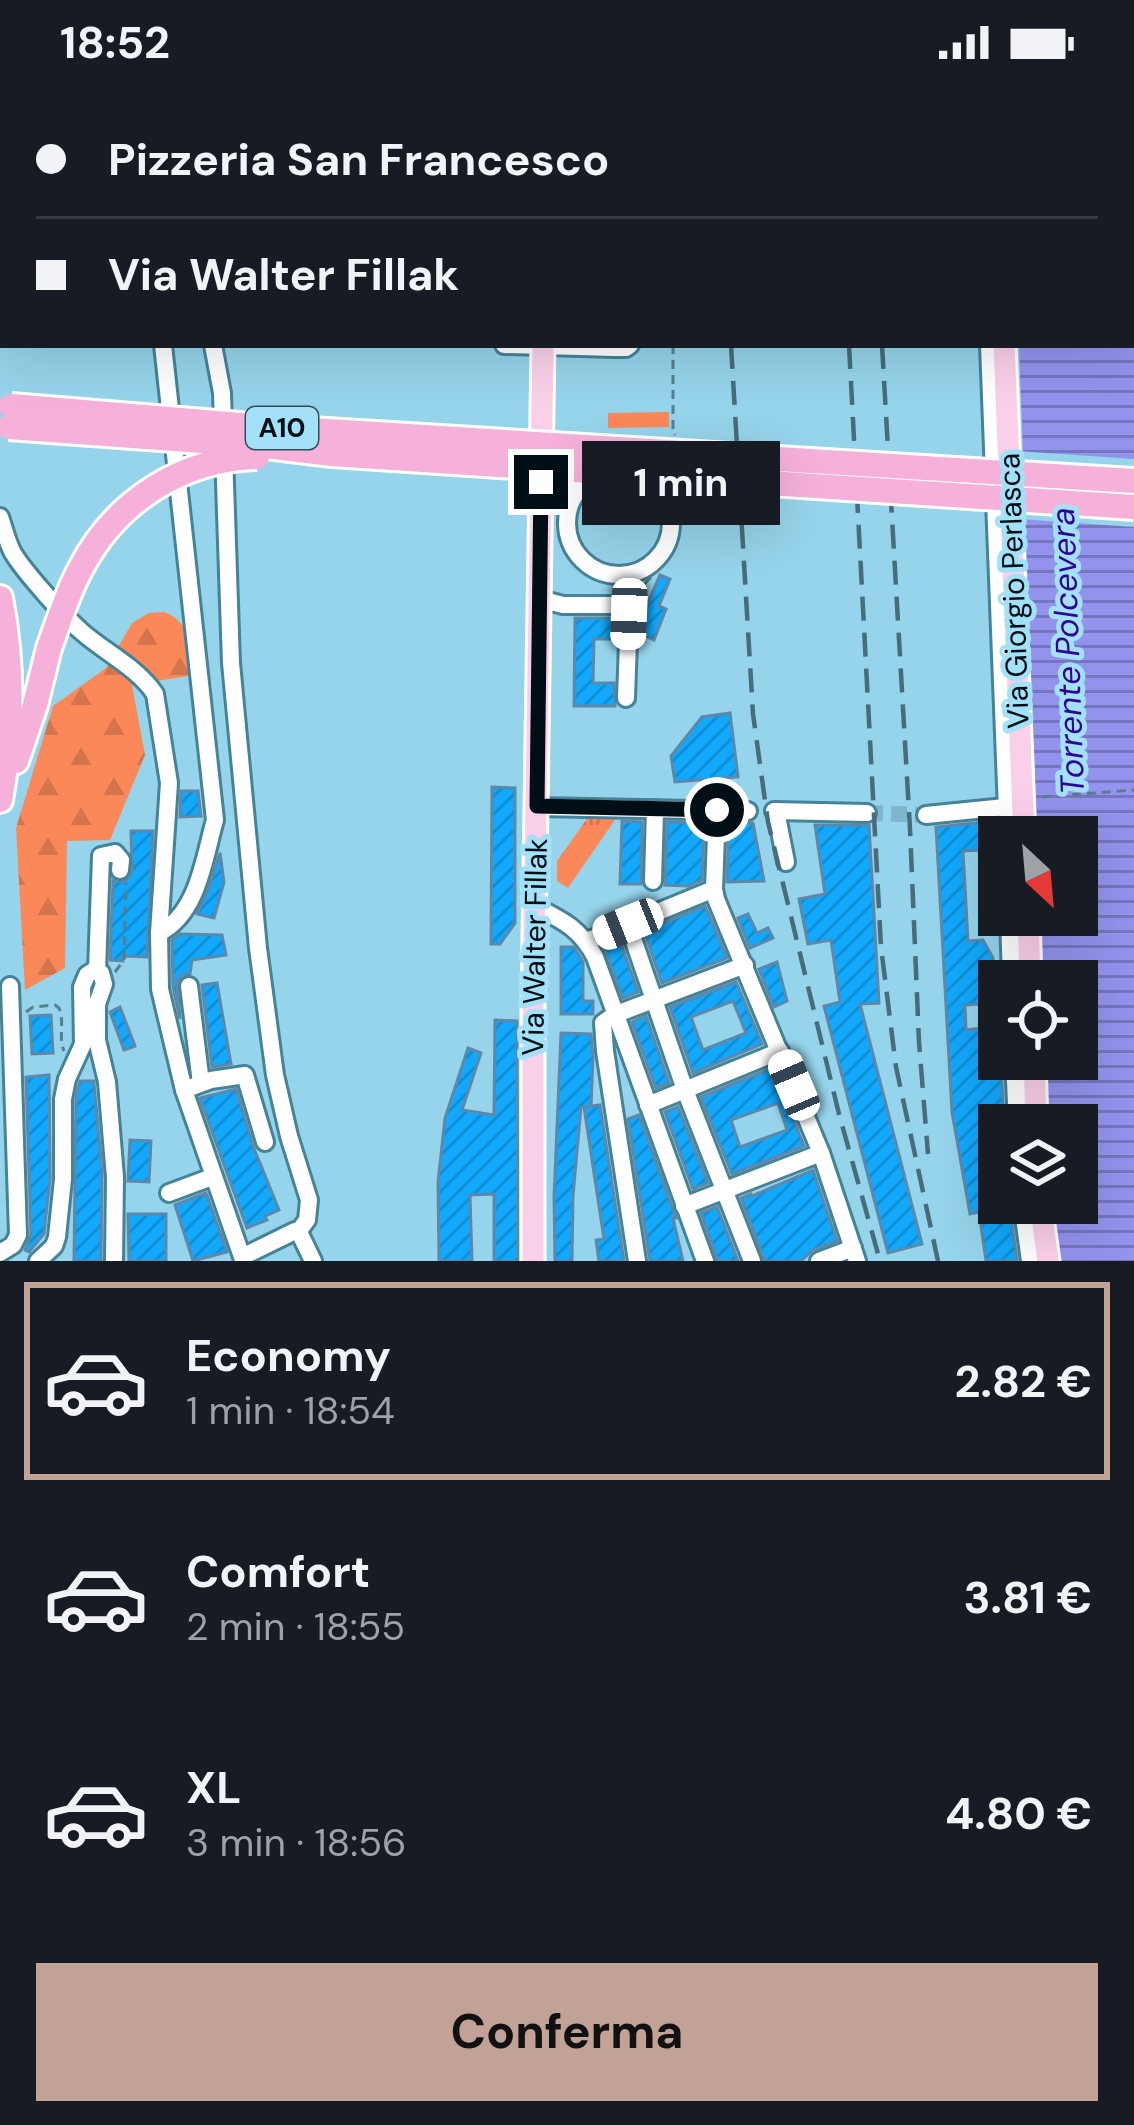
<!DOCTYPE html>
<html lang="it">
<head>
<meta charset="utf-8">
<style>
  body { margin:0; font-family:"DM Sans",sans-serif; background:#20242c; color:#f1f3f6; height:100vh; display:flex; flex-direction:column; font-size:45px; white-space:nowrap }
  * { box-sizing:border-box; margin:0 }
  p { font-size:39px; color:#9ea1a6 }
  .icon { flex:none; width:66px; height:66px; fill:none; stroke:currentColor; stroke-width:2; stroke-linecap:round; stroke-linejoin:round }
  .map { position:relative; height:1177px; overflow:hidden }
  .details { display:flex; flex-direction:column; background:#171b24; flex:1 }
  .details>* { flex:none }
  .top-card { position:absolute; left:0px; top:0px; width:1134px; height:264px; box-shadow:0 12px 48px #0002; display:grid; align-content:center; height:264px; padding:0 36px; background:#171b24 }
  .needle { width:78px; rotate:154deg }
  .tools { position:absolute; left:978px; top:732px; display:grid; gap:24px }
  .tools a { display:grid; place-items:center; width:120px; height:120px; border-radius:0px; background:#171b24; box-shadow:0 12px 48px #0002; font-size:60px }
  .end { position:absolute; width:54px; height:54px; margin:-27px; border:15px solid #000e16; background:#fff; box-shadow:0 0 0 6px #fff }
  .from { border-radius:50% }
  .bubble { position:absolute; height:84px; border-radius:0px; background:#171b24; box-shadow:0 12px 48px #0002; font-size:39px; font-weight:700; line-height:84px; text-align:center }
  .car { position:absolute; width:36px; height:72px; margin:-36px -18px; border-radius:15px; box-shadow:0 0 9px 3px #0007; background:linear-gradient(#fff 24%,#345 0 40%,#fff 0 76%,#345 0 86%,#fff 0) }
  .top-card b { display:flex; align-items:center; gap:42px; height:114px; font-size:45px }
  .top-card b+b { border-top:3px solid #363941 }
  .top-card i { width:30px; height:30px; background:#f1f3f6 }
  ul { padding:21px 0 0; list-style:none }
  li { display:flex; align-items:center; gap:36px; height:198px; margin:0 24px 18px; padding:0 12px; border:6px solid transparent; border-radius:0px }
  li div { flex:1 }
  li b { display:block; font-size:45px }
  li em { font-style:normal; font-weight:700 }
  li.on { border-color:#c2a296 }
  li>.icon { width:108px; height:108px; stroke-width:1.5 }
  .primary-button { display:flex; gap:24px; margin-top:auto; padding:24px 36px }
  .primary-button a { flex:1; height:138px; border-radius:0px; background:#c2a296; color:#111; font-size:48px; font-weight:700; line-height:138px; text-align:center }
  .status { display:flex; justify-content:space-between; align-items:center; height:84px; padding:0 60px; background:#171b24; direction:ltr }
  .status svg { height:33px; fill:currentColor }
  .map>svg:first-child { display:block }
  .grass { fill:url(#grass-tufts) }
  .forest { fill:url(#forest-firs) }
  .pitch { fill:#fa8859 }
  .water { fill:url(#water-rules) }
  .pier { fill:#95d4eb }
  .building { fill:url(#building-hatch); stroke:#5c89ab; stroke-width:3; fill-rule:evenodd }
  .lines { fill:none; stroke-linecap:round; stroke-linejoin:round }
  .minor-tunnel { stroke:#7fb6cb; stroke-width:16; stroke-dasharray:16 8; stroke-linecap:butt }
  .minor-casing { stroke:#458398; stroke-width:22 }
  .major-casing { stroke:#fff; stroke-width:27 }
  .highway-casing { stroke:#fff; stroke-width:30 }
  .path { stroke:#557f8f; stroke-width:3; stroke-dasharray:9 6; stroke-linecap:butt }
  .minor { stroke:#fff; stroke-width:16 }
  .major { stroke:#fad0e9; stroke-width:21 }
  .highway { stroke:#f6b1da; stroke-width:24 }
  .rail { stroke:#476c7b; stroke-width:4.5; stroke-dasharray:24 12; stroke-linecap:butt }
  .highway-bridge-casing { stroke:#fff; stroke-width:30; stroke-linecap:butt }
  .highway-bridge { stroke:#f6b1da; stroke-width:24 }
  .route { stroke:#000e16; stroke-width:15 }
  .labels { text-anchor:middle; stroke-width:10; stroke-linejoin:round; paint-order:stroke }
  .shield { fill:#a2e1f8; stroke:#314d5a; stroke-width:3 }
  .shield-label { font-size:27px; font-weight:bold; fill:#000e16 }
  .street-label { font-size:30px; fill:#000e16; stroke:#a2e1f8 }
  .water-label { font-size:33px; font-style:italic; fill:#320494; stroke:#a2e1f8 }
</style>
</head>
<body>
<div class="status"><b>18:52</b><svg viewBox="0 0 49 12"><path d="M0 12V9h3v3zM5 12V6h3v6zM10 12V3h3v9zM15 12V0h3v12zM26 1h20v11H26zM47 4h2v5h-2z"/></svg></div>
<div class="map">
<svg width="1134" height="1177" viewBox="0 0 1134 1177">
  <defs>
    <pattern id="grass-tufts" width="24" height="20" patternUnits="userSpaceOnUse" patternTransform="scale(3)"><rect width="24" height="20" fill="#fa8859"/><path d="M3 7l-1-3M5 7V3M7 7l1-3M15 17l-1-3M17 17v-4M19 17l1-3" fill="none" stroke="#d4744d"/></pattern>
    <pattern id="forest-firs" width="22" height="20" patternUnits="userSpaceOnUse" patternTransform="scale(3)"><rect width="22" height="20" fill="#fa8859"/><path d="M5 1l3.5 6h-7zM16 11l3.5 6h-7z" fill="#d4744d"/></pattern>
    <pattern id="water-rules" width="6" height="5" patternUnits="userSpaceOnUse" patternTransform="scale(3)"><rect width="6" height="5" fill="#9393ee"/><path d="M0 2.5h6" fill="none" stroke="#7676c0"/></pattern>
    <pattern id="building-hatch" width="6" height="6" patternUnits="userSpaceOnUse" patternTransform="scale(3)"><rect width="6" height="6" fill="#12a8fb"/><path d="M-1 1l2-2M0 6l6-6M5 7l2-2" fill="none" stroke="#0f8fd6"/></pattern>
  </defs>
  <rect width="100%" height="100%" fill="#95d4eb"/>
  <polygon class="grass" points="591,729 619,730 568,804 557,797 557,777"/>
  <path class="forest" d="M164 528C192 538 190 565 194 591L132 601 145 671 110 756 67 757 65 884 25 906 16 744 53 622 106 584 132 539 149 529Z"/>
  <polygon class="pitch" points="669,328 669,343 608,344 608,329"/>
  <polygon class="water" points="1011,0 1134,0 1134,1177 1059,1177 1051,1119 1077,1119 1077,1041 1048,1041 1046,975 1077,975 1077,897 1043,897 1040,831 1077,831 1077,753 1037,753 1019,261 1131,261 1131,3 1012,3"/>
  <polygon class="pier" points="1017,367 1134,375 1134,443 1019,435"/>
  <g class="building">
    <polygon points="660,491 670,495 659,522 666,525 654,556 641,550 642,532"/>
    <polygon points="575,534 616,534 615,555 594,555 593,599 614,599 615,622 574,622"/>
    <polygon points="730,629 738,693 675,698 671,672 702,633"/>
    <polygon points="492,703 515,704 515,839 500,860 491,860"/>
    <polygon points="181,707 198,707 201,732 180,733"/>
    <polygon points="622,737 642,738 641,800 620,800"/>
    <polygon points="995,737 995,753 999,762 999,806 988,807 986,766 963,767 968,857 983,856 993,874 995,919 965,921 966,946 999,942 1004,1041 999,1041 999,1119 1009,1119 1017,1177 986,1177 979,1128 970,1130 952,1028 936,743"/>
    <polygon points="667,738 704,739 702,796 688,802 665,801"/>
    <polygon points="729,739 753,739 764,797 727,798"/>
    <polygon points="815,741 869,741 879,919 860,920 922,1160 888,1169 824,922 840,918 831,856 808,860 799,815 825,810"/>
    <polygon points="131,747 153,747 147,873 123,872 123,877 110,876 113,796 124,798 132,788"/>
    <polygon points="220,769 224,798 214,834 197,830 209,804"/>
    <polygon points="705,822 727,874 662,899 644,847"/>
    <polygon points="748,830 757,849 768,844 773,854 750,864 738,834"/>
    <polygon points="180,850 222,851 226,871 192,876 190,890 182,891 177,898 180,935 173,903 172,856"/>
    <polygon points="620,857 638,908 623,914 604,864"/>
    <polygon points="561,863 574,863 583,878 583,917 593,917 593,930 561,930"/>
    <polygon points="777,878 787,917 774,923 759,885"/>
    <path d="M736 898 762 960 693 989 670 923ZM733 917 746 949 703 966 691 933Z"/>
    <polygon points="217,899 231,980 212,983 202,901"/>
    <polygon points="120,923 135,962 124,966 110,928"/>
    <polygon points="51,931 53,969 32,970 30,932"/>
    <polygon points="646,932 669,999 656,1004 632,938"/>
    <polygon points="495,936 517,937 518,1177 494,1177 494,1110 470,1111 472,1177 439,1177 438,1098 445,1034 468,964 481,969 462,1026 494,1031"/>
    <polygon points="561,949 591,950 593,974 591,1022 581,1023 573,1112 572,1177 555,1177 554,1113"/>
    <path d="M772 984 804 1062 732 1090 701 1013ZM778 1019 787 1046 740 1063 731 1036Z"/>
    <polygon points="49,991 50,1094 44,1150 29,1168 25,1166 31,1151 26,993"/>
    <polygon points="80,997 94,997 94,1000 102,1087 101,1177 74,1177 76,1013"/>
    <polygon points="236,1005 253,1062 279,1126 265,1132 267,1136 247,1144 200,1014"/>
    <polygon points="600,1021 624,1177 599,1177 596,1156 604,1155 584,1023"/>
    <polygon points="678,1023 708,1099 693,1105 665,1028"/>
    <polygon points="639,1031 676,1134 673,1134 683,1177 650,1177 628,1035"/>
    <polygon points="130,1056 151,1057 149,1098 128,1097"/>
    <polygon points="813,1086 837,1157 813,1166 801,1177 765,1177 741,1114 751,1110 752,1112"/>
    <polygon points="206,1109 227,1168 193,1177 175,1121"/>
    <polygon points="717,1123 738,1177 718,1177 701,1129"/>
    <polygon points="128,1130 166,1130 166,1177 129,1177"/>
  </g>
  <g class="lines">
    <polyline class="minor-tunnel" points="867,729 926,731"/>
    <defs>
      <g id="minor">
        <polyline points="4,0 10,3"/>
        <polyline points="136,0 136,3"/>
        <polyline points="979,0 979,3"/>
        <polyline points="636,3 636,0"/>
        <polyline points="213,261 222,309 231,579 258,864 275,991 289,1052 309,1116 307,1136 298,1148"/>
        <polyline points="504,261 614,264 626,264 630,261"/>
        <polyline points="989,261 1008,753"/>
        <circle cx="619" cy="439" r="52"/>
        <path d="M0 433C4 444 7 458 13 469 25 489 65 533 82 548 106 569 138 584 155 610L169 699 159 849 160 905 184 1006 242 1173 295 1147 300 1150 313 1177"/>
        <polyline points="540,515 563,521 624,521 629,530 626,614"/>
        <polyline points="537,723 748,727"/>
        <polyline points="717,726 714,805 716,815 821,1069 857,1177"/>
        <polyline points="774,727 867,729"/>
        <polyline points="776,727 786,778"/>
        <polyline points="926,731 1015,722"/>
        <polyline points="653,797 655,725"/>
        <path d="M536 823C562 836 581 845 595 873L705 1177"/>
        <polyline points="1009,831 1011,897"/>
        <polyline points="628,840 685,1006 752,1177"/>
        <path d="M159 849C198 830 204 774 215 736L163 261"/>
        <polyline points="587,857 714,805"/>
        <polyline points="97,887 101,772 115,769 121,776 120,786"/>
        <polyline points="189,902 201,999"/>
        <polyline points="1014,975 1017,1041"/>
        <polyline points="184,1006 211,996 245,991 265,1058"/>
        <polyline points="648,1021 780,967"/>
        <polyline points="169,1109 212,1093"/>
        <polyline points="1022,1119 1030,1177"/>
        <polyline points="684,1122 821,1069"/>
        <polyline points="0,1169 13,1161 18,1151 10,902"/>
        <polyline points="38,1177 54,1162 57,1153 63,1095 63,1015 67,995 83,960 82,903 87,891 93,887 101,889 104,900 97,920 97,956 107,998 115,1093 114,1177"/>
        <polyline points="637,1177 605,967 603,939 614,931 745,881"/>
        <polyline points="819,1177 853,1164"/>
      </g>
      <g id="major">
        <polyline points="993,0 993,3"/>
        <polyline points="546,3 546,0"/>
        <polyline points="1004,261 1024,753"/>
        <polyline points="1028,831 1030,897"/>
        <polyline points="1034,975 1036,1041"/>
        <polyline points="1040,1119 1048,1177"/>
        <polyline points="533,1177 533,919 543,261"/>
      </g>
      <g id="highway">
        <polyline points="0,64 3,66"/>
        <polyline points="0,239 3,235"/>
        <path d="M0 514C13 581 12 649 0 716"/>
        <polyline points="16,677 35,621 49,564"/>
      </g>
    </defs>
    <use href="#minor" class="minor-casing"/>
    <use href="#major" class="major-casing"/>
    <use href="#highway" class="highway-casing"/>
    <g class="path">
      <polyline points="673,261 673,349 675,351"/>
      <polyline points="624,491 624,507"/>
      <path d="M634 511C672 471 675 471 674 415"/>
      <polyline points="1042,713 1134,706"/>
      <polyline points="115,888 124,876 126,799"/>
      <path d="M26 928 33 923 55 921 59 924C65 938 58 954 64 967"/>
    </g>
    <use href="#minor" class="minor"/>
    <use href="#major" class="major"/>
    <use href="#highway" class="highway"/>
    <g class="rail">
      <polyline points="836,0 836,3"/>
      <polyline points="876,0 876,3"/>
      <polyline points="732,3 732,0"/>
      <polyline points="731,261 753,630 768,738 839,1030 880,1177"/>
      <polyline points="849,261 881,863 896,983 938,1177"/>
      <polyline points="882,261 910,745 919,958 928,1070"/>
    </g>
    <defs>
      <g id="highway-bridge">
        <polyline points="11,322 278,344 1134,397"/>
        <polyline points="9,343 258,361 332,370 1134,423"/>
        <path d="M49 564C59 537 67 509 81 484 116 417 182 375 257 373"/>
      </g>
    </defs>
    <use href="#highway-bridge" class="highway-bridge-casing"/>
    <use href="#highway-bridge" class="highway-bridge"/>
  </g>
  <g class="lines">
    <polyline class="route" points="541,398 537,722 717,726"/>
  </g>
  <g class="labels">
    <rect class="shield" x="246" y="323" width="72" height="42" rx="9"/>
    <g class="shield-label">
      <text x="282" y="353">A10</text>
    </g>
    <g class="street-label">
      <text transform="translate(1014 507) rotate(-92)" y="10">Via Giorgio Perlasca</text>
      <text transform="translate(535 863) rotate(-89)" y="10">Via Walter Fillak</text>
    </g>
    <g class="water-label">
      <text transform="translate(1067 567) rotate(-92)" y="12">Torrente Polcevera</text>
    </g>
  </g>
</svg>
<div class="tools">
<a><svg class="needle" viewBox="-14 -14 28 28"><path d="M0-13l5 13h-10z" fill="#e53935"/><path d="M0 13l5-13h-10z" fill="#9ea1a6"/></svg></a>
<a><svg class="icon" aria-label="locate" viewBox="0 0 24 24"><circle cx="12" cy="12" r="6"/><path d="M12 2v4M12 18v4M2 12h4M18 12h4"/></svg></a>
<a><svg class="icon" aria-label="layers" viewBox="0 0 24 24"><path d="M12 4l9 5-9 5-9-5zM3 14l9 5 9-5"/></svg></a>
</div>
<i class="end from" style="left:717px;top:726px"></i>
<i class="end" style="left:541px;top:398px"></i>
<div class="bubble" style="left:582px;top:357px;width:198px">1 min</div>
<i class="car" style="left:629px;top:530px;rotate:182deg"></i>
<i class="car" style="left:628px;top:840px;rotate:248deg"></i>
<i class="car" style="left:794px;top:1001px;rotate:337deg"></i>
<div class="top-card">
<b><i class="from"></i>Pizzeria San Francesco</b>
<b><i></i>Via Walter Fillak</b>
</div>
</div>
<section class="details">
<ul>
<li class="on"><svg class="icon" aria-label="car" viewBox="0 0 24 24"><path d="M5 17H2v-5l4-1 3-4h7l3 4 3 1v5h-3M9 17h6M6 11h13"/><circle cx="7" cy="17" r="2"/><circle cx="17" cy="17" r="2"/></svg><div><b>Economy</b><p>1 min · 18:54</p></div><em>2.82 €</em></li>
<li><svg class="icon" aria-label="car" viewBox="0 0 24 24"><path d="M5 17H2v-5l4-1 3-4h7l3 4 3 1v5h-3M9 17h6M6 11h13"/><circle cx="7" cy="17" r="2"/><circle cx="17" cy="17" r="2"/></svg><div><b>Comfort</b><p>2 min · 18:55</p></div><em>3.81 €</em></li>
<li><svg class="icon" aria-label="car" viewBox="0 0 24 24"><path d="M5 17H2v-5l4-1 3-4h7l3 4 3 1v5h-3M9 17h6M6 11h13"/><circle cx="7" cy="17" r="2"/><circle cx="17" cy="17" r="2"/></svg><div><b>XL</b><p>3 min · 18:56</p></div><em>4.80 €</em></li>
</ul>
<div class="primary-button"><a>Conferma</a></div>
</section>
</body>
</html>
